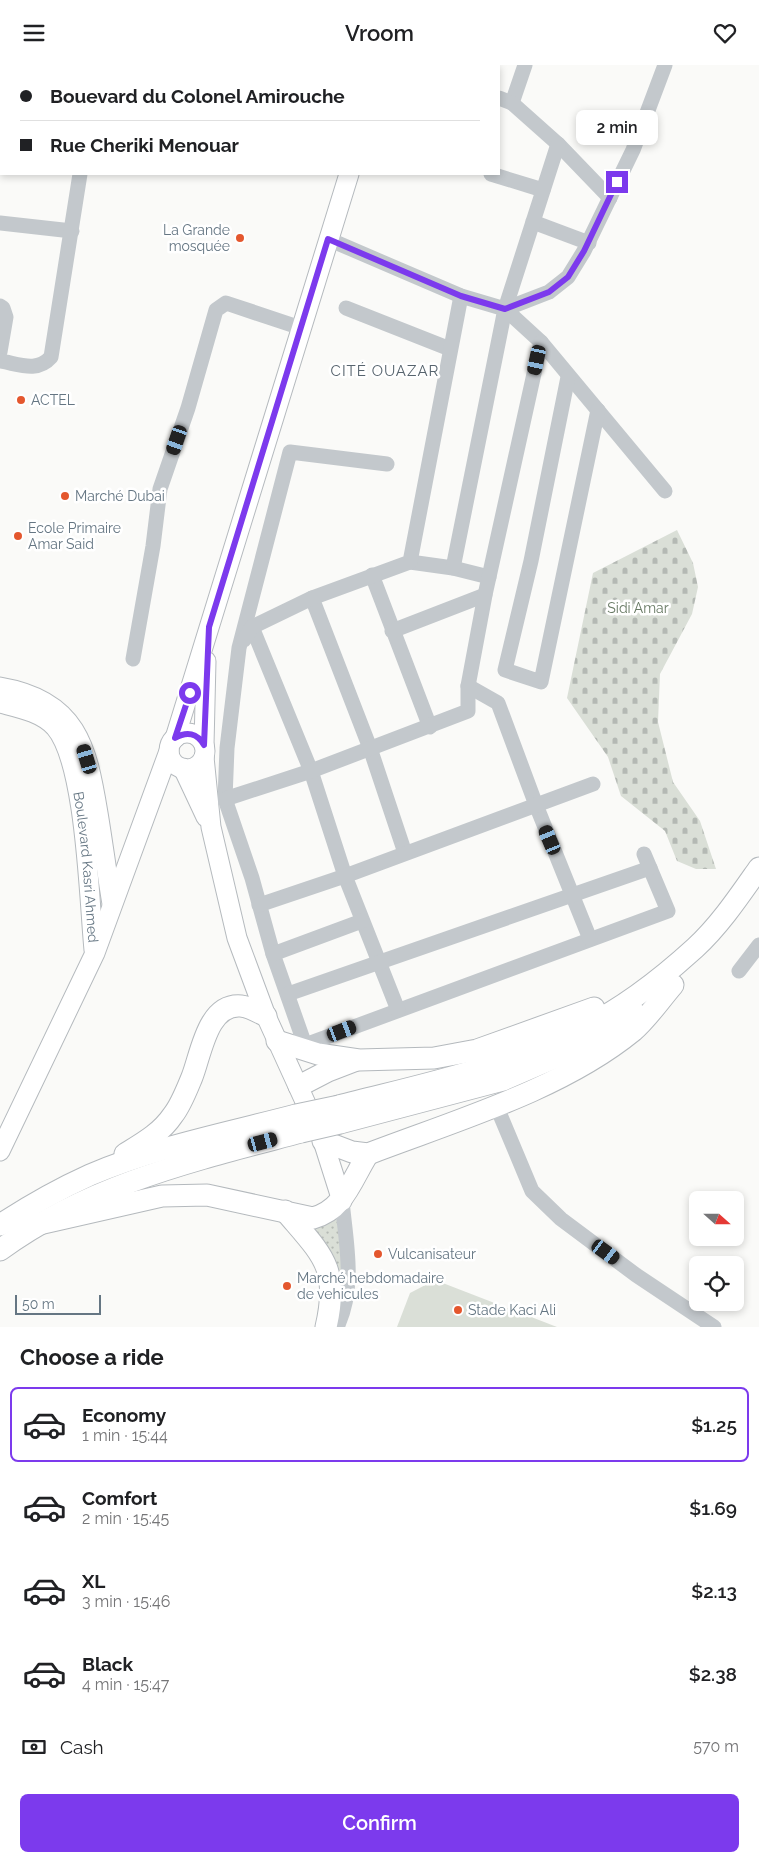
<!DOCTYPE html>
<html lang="en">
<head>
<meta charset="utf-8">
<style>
  body { margin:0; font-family:Raleway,sans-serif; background:#f2f2f2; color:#202124; height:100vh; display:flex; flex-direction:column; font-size:19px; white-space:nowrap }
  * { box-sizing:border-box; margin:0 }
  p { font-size:16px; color:#757577 }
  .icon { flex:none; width:28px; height:28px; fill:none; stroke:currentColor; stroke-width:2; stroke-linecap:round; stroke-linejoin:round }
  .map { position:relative; height:1262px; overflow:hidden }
  .sheet { display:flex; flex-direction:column; background:#fff; flex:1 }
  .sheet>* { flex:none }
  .banner { position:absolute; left:0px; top:0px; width:500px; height:110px; box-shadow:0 2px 8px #0003; display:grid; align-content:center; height:110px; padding:0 20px; background:#fff }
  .needle { width:32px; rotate:111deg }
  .buttons { position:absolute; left:689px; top:1126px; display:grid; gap:10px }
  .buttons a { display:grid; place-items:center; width:55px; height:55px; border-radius:8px; background:#fff; box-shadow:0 2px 8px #0003; font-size:25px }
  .scale { position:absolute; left:15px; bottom:12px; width:86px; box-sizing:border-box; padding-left:5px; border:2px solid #657683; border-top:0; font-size:14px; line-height:18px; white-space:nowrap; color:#657683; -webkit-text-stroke:4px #fff; paint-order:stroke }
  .end { position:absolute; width:22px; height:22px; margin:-11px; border:6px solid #7c3aed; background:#fff; box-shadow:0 0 0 2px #fff }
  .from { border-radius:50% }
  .bubble { position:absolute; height:35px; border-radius:8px; background:#fff; box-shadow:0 2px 8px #0003; font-size:16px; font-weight:600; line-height:35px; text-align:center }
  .car { position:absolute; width:15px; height:30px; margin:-15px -8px; border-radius:6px; box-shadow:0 0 4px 1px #0007; background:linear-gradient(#222 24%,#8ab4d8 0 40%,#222 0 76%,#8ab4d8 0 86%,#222 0) }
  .banner b { display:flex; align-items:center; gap:18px; height:48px; font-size:19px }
  .banner b+b { border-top:1px solid #e0e0e0 }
  .banner i { width:12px; height:12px; background:#202124 }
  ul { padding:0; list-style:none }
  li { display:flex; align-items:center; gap:15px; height:75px; margin:0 10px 8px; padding:0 10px; border:2px solid transparent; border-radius:8px }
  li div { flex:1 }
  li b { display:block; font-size:19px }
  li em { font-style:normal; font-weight:600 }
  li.on { border-color:#7c3aed }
  li>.icon { width:45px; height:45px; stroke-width:1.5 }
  h2 { padding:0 20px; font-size:22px; line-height:60px }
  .pay { display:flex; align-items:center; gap:12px; height:55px; padding:0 20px; font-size:19px }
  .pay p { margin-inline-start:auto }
  .action { display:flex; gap:10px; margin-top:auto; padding:10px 20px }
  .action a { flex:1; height:58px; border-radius:8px; background:#7c3aed; color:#fff; font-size:20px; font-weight:600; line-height:58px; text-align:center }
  header { display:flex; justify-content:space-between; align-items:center; height:65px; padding:0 20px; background:#fff; font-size:22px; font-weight:600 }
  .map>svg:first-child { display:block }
  .grass { fill:url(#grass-dots) }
  .cemetery { fill:url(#cemetery-stones) }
  .park { fill:#dadfd7 }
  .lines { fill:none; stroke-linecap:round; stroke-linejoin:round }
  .major-casing { stroke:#b5babe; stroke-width:21 }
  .highway-casing { stroke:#b4b9bd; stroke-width:23 }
  .minor { stroke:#c3c8cc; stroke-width:15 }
  .major { stroke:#fff; stroke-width:19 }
  .highway { stroke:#fff; stroke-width:21 }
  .highway-bridge-casing { stroke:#b4b9bd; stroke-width:23; stroke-linecap:butt }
  .highway-bridge { stroke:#fff; stroke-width:21 }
  .route { stroke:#7c3aed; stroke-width:6 }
  .poi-dot { fill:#e4572e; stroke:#fff; stroke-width:2 }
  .labels { text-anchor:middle; stroke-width:5; stroke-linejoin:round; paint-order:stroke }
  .poi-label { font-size:14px; fill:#657683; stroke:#fff; text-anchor:start }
  .park-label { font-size:14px; fill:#687a64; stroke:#fff }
  .street-label { font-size:14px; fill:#657683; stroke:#fff }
  .neighbourhood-label { font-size:15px; letter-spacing:1px; fill:#57646e; stroke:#fff }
</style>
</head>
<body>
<header><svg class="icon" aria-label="menu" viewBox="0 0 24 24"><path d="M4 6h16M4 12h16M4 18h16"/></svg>Vroom<svg class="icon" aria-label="heart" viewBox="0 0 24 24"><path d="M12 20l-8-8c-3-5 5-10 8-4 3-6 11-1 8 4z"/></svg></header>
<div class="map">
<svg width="759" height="1262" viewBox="0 0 759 1262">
  <defs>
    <pattern id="grass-dots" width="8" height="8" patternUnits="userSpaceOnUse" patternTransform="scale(1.25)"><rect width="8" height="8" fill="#dadfd7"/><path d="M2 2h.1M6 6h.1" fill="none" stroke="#b4b9b4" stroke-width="1.8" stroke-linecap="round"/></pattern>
    <pattern id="cemetery-stones" width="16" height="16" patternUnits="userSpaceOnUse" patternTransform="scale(1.25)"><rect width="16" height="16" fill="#dadfd7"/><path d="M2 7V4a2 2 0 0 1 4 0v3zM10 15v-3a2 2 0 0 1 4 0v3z" fill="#b4b9b4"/></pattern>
  </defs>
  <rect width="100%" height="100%" fill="#fafaf8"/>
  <polygon class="grass" points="337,1150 343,1200 341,1222 309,1157"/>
  <polygon class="cemetery" points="677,465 693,498 698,522 692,549 660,609 658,657 673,717 700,756 716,804 696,804 677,796 665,766 621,731 608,692 567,633 593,508"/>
  <polygon class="park" points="435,1215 557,1262 397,1262 410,1228"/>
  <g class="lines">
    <defs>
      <g id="major">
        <polyline points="391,1 392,0"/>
        <path d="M0 622C77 635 87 681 98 748 103 778 107 809 112 839"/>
        <path id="s1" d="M0 638C19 643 41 647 55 662 86 698 89 834 94 885"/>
        <circle cx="187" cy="686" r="18"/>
        <polyline points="175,673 349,109"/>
        <polyline points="204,680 206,596"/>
        <polyline points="204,692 211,762 237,873 266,951 323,1076 342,1136"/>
        <polyline points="183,703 206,752"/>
        <polyline points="0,1086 95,888 169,686"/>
      </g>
      <g id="highway">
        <polyline points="277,976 318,989 359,995 434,993 477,985 594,943"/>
        <polyline points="299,1021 328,1006 354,996"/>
        <path d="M339 1041C420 1020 506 1003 581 964 622 944 661 914 695 883 720 860 740 830 759 803"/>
        <polyline points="340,1058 503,1015 593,976 635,948"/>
        <path d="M323 1076 352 1087 368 1089C454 1056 561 1025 633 966 648 953 660 935 673 920"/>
        <path d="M125 1089C143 1078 161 1068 173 1050 181 1040 187 1024 192 1012 201 990 207 938 241 941 250 942 258 947 266 951"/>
        <path d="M285 1146C322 1190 340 1202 326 1262"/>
        <path d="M39 1159 162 1131 207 1130 313 1153C344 1145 352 1114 368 1089"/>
        <path d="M0 1160C29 1141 59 1124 90 1110 155 1082 228 1068 296 1050"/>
        <path d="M0 1185C90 1119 196 1095 301 1067"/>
      </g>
    </defs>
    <use href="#major" class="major-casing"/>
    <use href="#highway" class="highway-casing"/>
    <g class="minor">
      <polyline points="414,0 417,1"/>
      <polyline points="97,1 97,0"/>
      <polyline points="499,33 512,38 525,0"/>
      <polyline points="512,38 558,79 610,133"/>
      <polyline points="491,109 543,125"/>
      <polyline points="533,157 589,178"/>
      <polyline points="0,158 72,166"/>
      <polyline points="328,174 461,231 505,244 549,227 568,212 584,186 633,85 665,0"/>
      <polyline points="0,241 3,243 6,252 0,287"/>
      <polyline points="346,243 450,284"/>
      <polyline points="505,244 541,277 665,426"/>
      <path d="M0 296C19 299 37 308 51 292L80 109"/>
      <polyline points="568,312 531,496 505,605 541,617 598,345"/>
      <polyline points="387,399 290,387 239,583 227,683 225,734 252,813 273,889 305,980 668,846 644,789"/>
      <polyline points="410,497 453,503 489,512"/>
      <polyline points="453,503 505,244 558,79"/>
      <polyline points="372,510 430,662"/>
      <polyline points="312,533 370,683 405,788"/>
      <polyline points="252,562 311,706 345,811 398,945"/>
      <polyline points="392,566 485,530"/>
      <polyline points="244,575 252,562 312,533 410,497 461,231"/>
      <polyline points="133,594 153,481 160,424 188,343 216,245 226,238 301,263"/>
      <polyline points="468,621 498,638 536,740 590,874"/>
      <polyline points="225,734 311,706 468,646 468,621 485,530 541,277"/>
      <polyline points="259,840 345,811 593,719"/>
      <polyline points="273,889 362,856"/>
      <polyline points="739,906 759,880"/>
      <polyline points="288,929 650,803"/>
      <polyline points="496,1040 532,1126 561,1154 636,1210 714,1262"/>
      <path d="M337 1262C356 1222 346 1178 342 1136"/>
    </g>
    <use href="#major" class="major"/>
    <use href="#highway" class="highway"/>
    <defs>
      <g id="highway-bridge">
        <polyline points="296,1050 339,1041"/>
        <polyline points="301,1067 340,1058"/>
      </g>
    </defs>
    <use href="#highway-bridge" class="highway-bridge-casing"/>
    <use href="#highway-bridge" class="highway-bridge"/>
  </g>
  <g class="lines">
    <path class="route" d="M190 628 175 673C187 666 197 668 204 680L209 562 328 174 461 231 505 244 549 227 568 212 584 186 617 117"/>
  </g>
  <g class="poi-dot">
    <circle cx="240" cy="173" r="5"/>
    <circle cx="21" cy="335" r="5"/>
    <circle cx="65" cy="431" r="5"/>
    <circle cx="18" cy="471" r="5"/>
    <circle cx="378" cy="1189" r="5"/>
    <circle cx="287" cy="1221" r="5"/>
    <circle cx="458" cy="1245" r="5"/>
  </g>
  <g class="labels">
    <g class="poi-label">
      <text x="230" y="170" text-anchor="end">La Grande<tspan x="230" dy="16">mosquée</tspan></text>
      <text x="31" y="340">ACTEL</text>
      <text x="75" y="436">Marché Dubai</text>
      <text x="28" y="468">Ecole Primaire<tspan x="28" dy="16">Amar Said</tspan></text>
      <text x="388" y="1194">Vulcanisateur</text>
      <text x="297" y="1218">Marché hebdomadaire<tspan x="297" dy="16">de vehicules</tspan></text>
      <text x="468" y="1250">Stade Kaci Ali</text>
    </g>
    <g class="park-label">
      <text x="638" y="548">Sidi Amar</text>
    </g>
    <g class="street-label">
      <text dy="5" stroke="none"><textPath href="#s1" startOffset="206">Boulevard Kasri Ahmed</textPath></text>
    </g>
    <g class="neighbourhood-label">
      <text x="385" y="311">CITÉ OUAZAR</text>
    </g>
  </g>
</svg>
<div class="buttons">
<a><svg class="needle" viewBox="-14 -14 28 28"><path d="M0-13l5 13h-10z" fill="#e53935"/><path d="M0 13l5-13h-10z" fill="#757577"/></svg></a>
<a><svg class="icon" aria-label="locate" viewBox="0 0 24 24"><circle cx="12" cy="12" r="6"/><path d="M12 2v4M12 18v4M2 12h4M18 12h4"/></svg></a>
</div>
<div class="scale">50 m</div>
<i class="end from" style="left:190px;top:628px"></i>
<i class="end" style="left:617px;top:117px"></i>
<div class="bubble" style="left:576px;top:45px;width:82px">2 min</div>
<i class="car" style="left:537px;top:295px;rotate:192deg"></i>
<i class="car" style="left:177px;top:375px;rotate:199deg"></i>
<i class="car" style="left:87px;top:694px;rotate:343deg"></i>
<i class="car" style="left:550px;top:775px;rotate:337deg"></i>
<i class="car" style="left:342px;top:966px;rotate:69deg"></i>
<i class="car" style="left:263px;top:1077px;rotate:75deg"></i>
<i class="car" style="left:606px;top:1187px;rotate:126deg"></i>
<div class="banner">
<b><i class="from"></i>Bouevard du Colonel Amirouche</b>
<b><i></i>Rue Cheriki Menouar</b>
</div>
</div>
<section class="sheet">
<h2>Choose a ride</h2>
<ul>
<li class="on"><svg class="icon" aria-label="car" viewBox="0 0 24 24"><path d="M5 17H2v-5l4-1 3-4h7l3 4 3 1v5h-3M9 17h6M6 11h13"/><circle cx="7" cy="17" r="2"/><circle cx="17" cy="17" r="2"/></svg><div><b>Economy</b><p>1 min · 15:44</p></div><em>$1.25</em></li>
<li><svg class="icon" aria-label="car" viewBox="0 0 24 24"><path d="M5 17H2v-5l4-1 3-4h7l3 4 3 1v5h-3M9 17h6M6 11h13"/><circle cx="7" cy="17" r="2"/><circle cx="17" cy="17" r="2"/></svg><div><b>Comfort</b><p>2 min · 15:45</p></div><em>$1.69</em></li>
<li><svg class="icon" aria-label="car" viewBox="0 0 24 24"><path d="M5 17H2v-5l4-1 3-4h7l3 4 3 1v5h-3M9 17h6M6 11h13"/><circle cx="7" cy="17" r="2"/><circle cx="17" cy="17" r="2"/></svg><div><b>XL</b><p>3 min · 15:46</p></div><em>$2.13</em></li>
<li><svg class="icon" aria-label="car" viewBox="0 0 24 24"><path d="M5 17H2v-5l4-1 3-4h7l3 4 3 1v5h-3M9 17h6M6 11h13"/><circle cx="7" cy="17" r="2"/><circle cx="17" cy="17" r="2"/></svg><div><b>Black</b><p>4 min · 15:47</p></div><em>$2.38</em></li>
</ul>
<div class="pay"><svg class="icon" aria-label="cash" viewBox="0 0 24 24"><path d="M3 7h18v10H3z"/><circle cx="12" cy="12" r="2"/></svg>Cash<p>570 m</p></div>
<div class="action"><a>Confirm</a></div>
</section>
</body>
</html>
